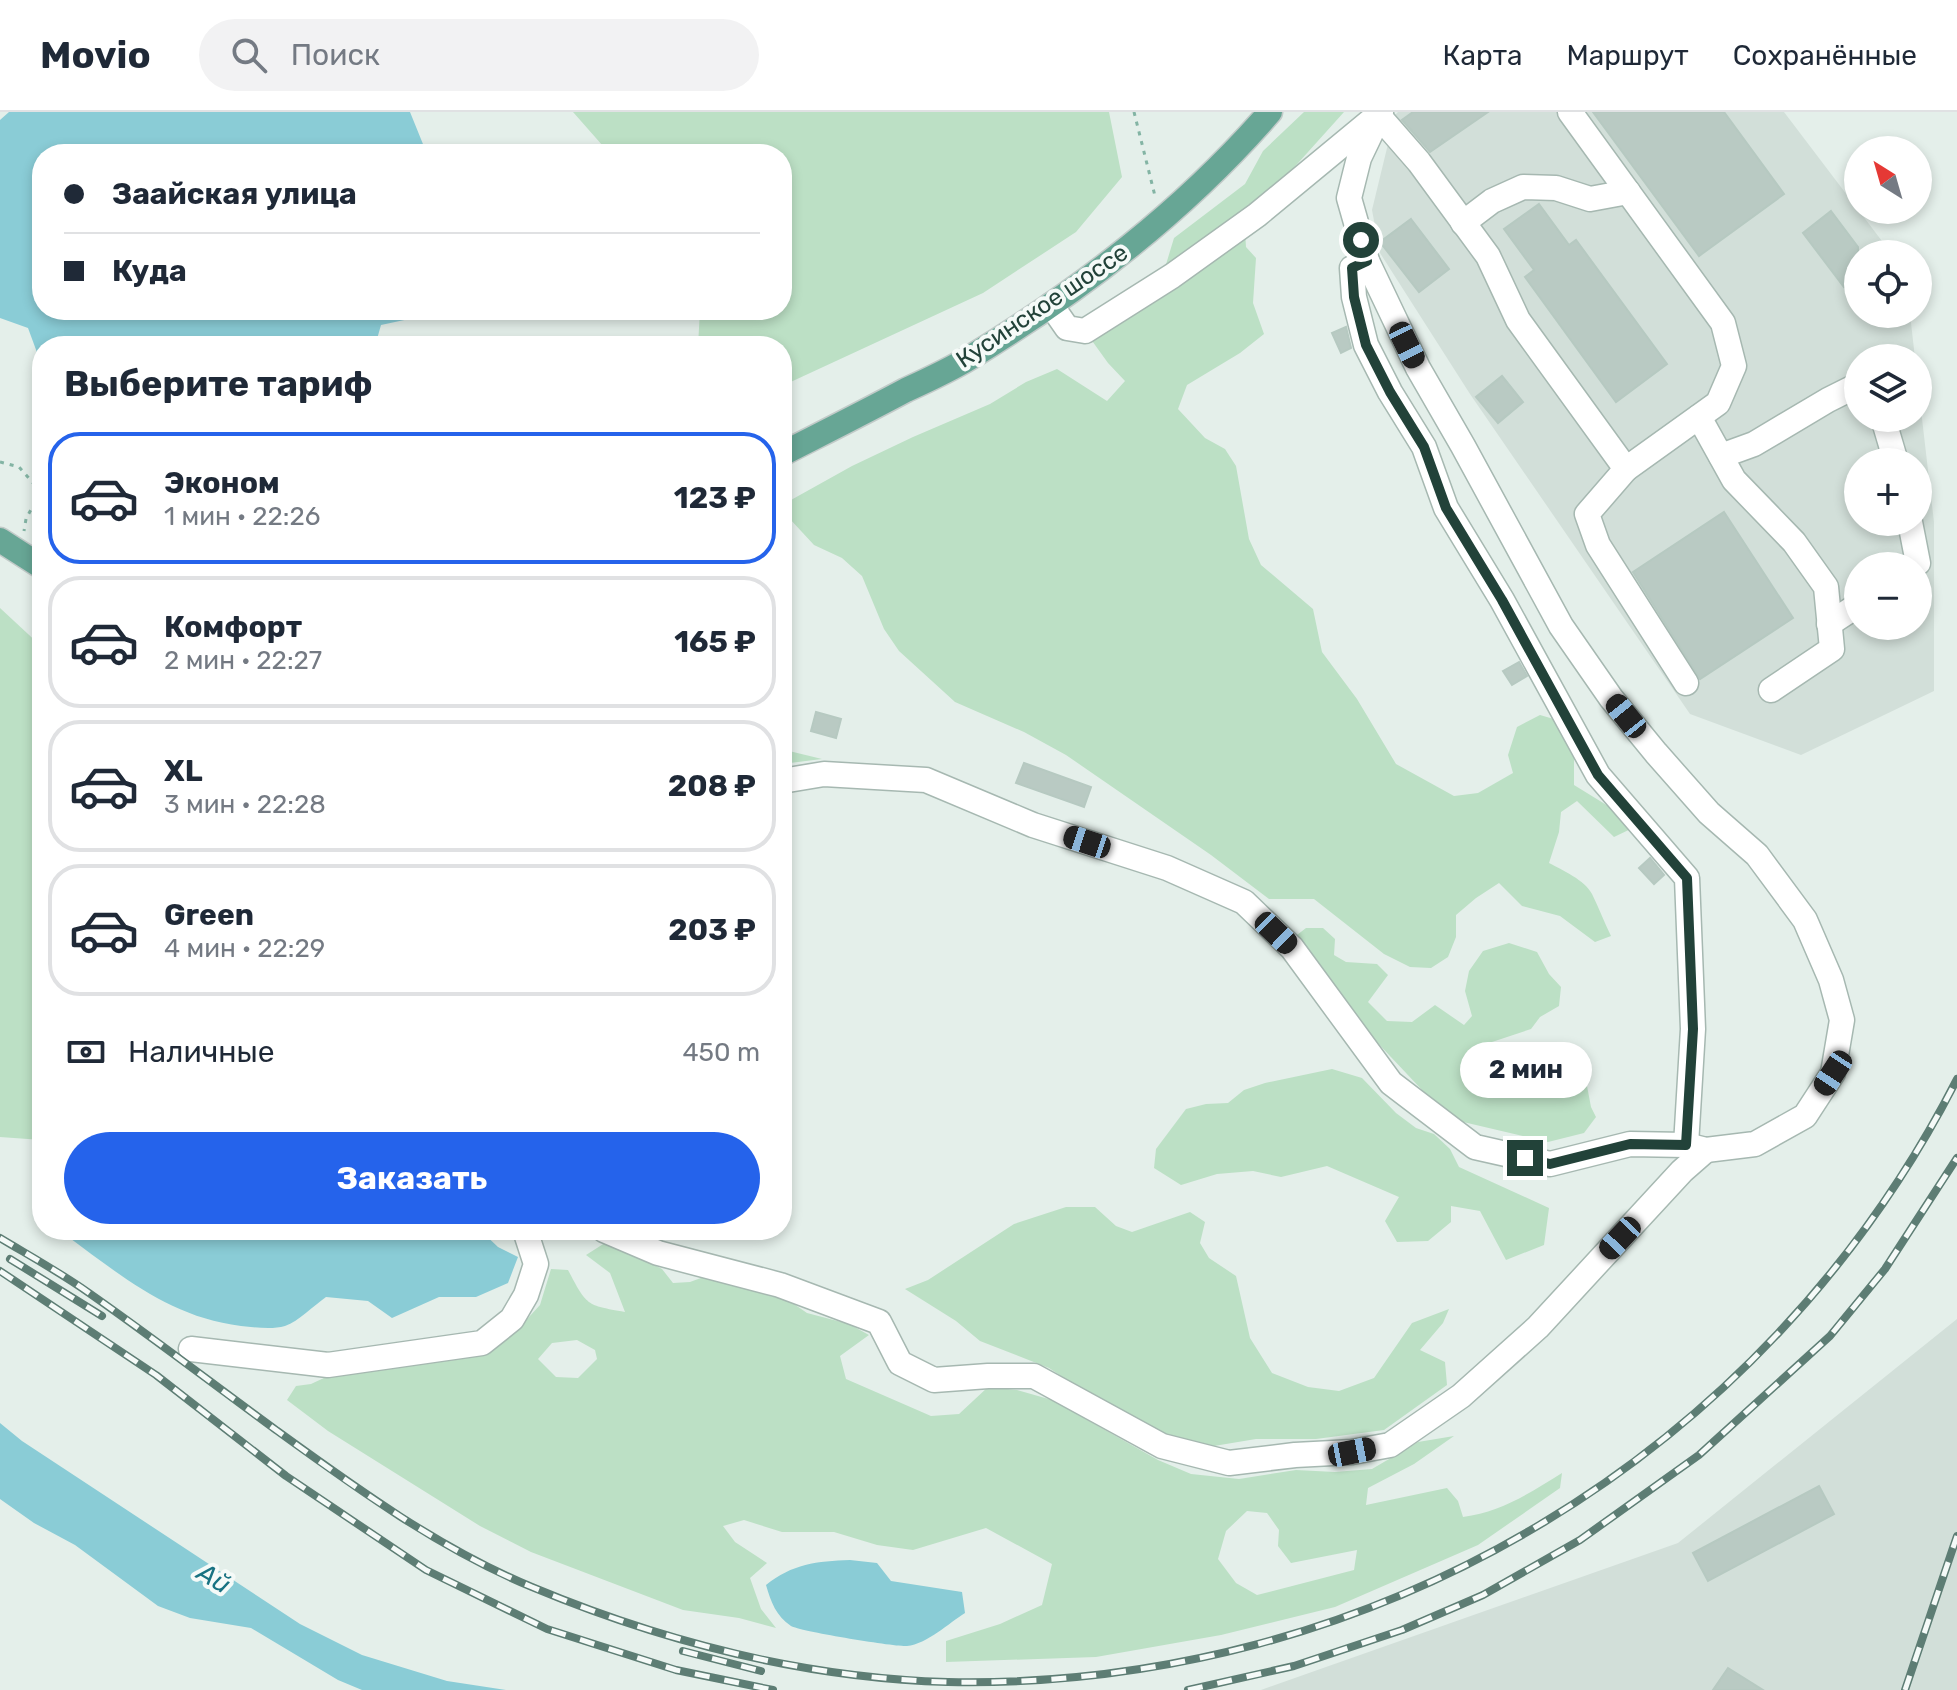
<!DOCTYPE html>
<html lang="ru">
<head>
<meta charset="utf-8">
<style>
  body { margin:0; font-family:Rubik,sans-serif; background:#f2f2f3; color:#1f2937; height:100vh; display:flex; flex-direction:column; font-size:30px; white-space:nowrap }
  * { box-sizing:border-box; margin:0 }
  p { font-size:26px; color:#747a83 }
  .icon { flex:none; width:44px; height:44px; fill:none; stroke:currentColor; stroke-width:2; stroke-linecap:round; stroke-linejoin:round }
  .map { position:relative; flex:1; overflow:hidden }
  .panel { position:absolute; left:32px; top:224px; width:760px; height:904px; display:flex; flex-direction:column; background:#fff; border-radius:32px; box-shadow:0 4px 12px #0003 }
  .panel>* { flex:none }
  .hud { position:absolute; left:32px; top:32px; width:760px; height:176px; border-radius:32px; box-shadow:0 4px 12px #0003; display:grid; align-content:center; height:176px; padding:0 32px; background:#fff }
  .needle { width:52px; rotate:323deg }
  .tools { position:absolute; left:1844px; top:24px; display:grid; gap:16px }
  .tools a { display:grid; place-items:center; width:88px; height:88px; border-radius:50%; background:#fff; box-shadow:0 4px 12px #0003; font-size:40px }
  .end { position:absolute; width:36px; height:36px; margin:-18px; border:10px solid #224239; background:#fff; box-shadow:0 0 0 4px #fff }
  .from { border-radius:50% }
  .bubble { position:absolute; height:56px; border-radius:28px; background:#fff; box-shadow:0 4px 12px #0003; font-size:26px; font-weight:700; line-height:56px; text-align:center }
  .car { position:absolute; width:24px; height:48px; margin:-24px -12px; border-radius:10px; box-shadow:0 0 6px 2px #0007; background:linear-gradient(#222 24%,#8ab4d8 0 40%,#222 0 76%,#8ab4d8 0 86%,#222 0) }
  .hud b { display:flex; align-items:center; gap:28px; height:76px; font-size:30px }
  .hud b+b { border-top:2px solid #e0e1e3 }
  .hud i { width:20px; height:20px; background:#1f2937 }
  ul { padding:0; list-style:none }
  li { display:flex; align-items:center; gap:24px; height:132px; margin:0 16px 12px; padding:0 16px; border:4px solid #e0e1e3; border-radius:32px }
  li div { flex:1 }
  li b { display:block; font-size:30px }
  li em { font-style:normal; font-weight:700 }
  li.active { border-color:#2563eb }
  li>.icon { width:72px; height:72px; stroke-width:1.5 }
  h2 { padding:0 32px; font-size:36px; line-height:96px }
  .pay { display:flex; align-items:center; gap:20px; height:88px; padding:0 32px; font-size:30px }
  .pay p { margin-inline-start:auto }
  .button { display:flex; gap:16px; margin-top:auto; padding:16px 32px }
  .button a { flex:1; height:92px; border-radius:48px; background:#2563eb; color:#fff; font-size:32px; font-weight:700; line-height:92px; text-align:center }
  header { display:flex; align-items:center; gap:48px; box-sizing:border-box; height:112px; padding:0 40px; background:#fff; border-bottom:2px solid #e0e1e3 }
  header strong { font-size:38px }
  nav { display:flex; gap:44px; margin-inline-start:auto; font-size:28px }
  .search { width:560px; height:72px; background:#f2f2f3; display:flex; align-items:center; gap:20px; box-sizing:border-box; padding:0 28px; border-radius:44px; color:#747a83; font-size:30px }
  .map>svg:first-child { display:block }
  .built { fill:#d2dfd9; fill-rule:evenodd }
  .green { fill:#bce0c5; fill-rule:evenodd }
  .water { fill:#8accd6 }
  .building { fill:#b9cac3; stroke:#b6c9c1; stroke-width:2 }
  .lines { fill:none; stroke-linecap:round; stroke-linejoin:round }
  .minor-casing { stroke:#a6b8b1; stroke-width:27 }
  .major-casing { stroke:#c1cac8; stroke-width:27 }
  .path { stroke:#83b4a4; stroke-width:3; stroke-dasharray:4 6; stroke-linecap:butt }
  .minor { stroke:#fff; stroke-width:24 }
  .major { stroke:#67a695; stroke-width:24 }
  .rail-casing { stroke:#5d7d74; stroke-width:8 }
  .rail { stroke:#f5faf8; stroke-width:5; stroke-dasharray:15; stroke-linecap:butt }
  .route { stroke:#224239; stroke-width:10 }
  .labels { text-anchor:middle; stroke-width:8; stroke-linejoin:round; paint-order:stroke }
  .street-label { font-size:24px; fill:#224239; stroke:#f5faf8 }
  .water-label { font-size:26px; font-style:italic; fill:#187282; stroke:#f5faf8 }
</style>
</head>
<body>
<header>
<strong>Movio</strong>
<div class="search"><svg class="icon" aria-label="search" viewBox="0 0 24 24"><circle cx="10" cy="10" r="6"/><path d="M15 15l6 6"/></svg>Поиск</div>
<nav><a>Карта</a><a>Маршрут</a><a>Сохранённые</a></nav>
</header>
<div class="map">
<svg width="1957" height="1578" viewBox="0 0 1957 1578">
  <rect width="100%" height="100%" fill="#e4efea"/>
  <g class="built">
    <path d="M1398 0H1784L1888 137 1890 142H1858V202H1910L1915 246H1858V306H1918V272L1934 410V579L1801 643 1690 602 1470 282 1380 141 1372 98 1395 3ZM1858 350H1918V410H1858ZM1858 454H1918V514H1858Z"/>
    <polygon points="1957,1207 1957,1578 1261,1578 1678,1431"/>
  </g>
  <g class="green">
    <polygon points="573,0 1109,0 1122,65 1076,120 983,181 782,274 782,234 698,234 700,198 782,198 782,42 610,42"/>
    <path d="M1304 0H1344L1290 60 1244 104 1246 135 1256 146 1253 191 1264 222 1240 241 1187 273 1178 297 1205 326 1225 337 1236 354 1249 427 1261 453 1313 497 1322 540 1357 587 1396 652 1454 684 1478 681 1513 661 1508 643 1517 615 1540 603 1574 613V673L1639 713 1614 725 1577 689 1561 700 1559 720 1549 751C1562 758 1585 768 1592 782 1599 796 1604 810 1611 824L1595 830 1560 804 1522 794 1499 771 1476 786 1456 803V825L1448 845 1431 856 1410 855 1384 842 1314 787H1269L1211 743 1066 643 1024 620 955 590 899 539 884 517 862 464 842 446 814 433 789 406 782 408V393L852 354 913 325 990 292 1026 270 1057 257 1107 289 1125 269 1108 251 1090 226 1164 159 1174 126 1245 72 1263 39Z"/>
    <polygon points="0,496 42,535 42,1028 0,1025"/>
    <polygon points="782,638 785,638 822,647 782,652"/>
    <polygon points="1306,816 1323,816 1335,827 1334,843 1346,850 1377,852 1388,863 1368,890 1387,909 1412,910 1435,893 1464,913 1472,904 1465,879 1469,859 1483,839 1509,831 1537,840 1549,862 1561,875 1559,894 1540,905 1531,917 1492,930 1587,974 1591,995 1596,1005 1584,1021 1548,1030 1459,1009 1423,979 1356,908 1297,823"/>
    <polygon points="1332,957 1362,966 1396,1001 1416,1016 1434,1022 1450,1037 1459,1055 1549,1096 1544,1133 1506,1148 1480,1099 1451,1094 1451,1110 1428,1129 1397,1130 1385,1109 1399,1085 1327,1054 1281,1065 1253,1059 1217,1062 1181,1073 1154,1056 1156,1037 1186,997 1206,992 1228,991 1244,978 1265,971"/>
    <polygon points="1066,1095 1095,1095 1116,1114 1132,1120 1190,1100 1205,1110 1200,1131 1209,1146 1236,1164 1250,1226 1272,1261 1308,1275 1339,1279 1374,1266 1412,1211 1449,1197 1443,1211 1420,1238 1445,1250 1447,1273 1384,1318 1316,1327 1256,1327 1208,1335 1146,1320 1049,1256 980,1229 956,1209 905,1177 928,1168 1014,1112"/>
    <path d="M608 1129 662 1157 673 1171 690 1170 717 1160 770 1184 788 1188 807 1201 849 1212 869 1223 840 1244 846 1267 931 1304 959 1302 988 1275 1017 1278 1052 1288 1158 1348 1191 1362 1239 1367 1296 1358 1335 1360 1372 1357 1418 1330 1454 1324 1414 1352 1368 1376 1366 1393 1447 1376 1458 1389 1463 1405C1501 1400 1530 1381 1562 1361L1560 1376 1478 1433 1335 1495 1221 1523 1096 1545 946 1550V1529L1000 1512 1042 1493 1052 1452 986 1416 913 1438 877 1433 834 1420H782L744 1408 723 1414 735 1430 767 1451 750 1466 761 1497 776 1516 739 1506 683 1498 531 1440 480 1414 328 1319 287 1288 296 1274 311 1272 326 1265 348 1260 373 1259 467 1246 517 1218 540 1193 551 1157 568 1158C587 1194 586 1193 625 1200L610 1161 586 1143ZM577 1228 595 1238 597 1247 578 1266 556 1265 538 1247 552 1231ZM1247 1399 1267 1401 1279 1418 1278 1434 1291 1451 1357 1438 1354 1458 1257 1483 1236 1471 1218 1447 1226 1419Z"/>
  </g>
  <g class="water">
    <polygon points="9,0 410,0 427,42 42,42 42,198 451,198 381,213 375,234 42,234 42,254 28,216 0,206 0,8"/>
    <path d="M89 1118H480L498 1135 518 1145 508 1171 476 1185H439L392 1206 368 1189 326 1185C313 1194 299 1209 285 1214 271 1218 255 1215 241 1214 170 1205 123 1165 67 1124Z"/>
    <polygon points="0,1311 22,1329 300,1512 362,1543 447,1569 506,1578 362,1578 338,1568 251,1516 190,1506 158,1494 75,1433 34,1411 0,1387"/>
    <path d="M850 1448 877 1451 891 1469 962 1480 965 1501C949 1511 927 1532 907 1534 895 1535 799 1519 791 1514 776 1504 771 1490 766 1473 792 1452 817 1449 850 1448Z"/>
  </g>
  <g class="building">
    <polygon points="1413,0 1488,0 1430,40 1402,8"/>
    <polygon points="1593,0 1724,0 1784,82 1699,144"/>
    <polygon points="1539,92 1569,133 1576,128 1667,252 1616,290 1525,165 1534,158 1504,117"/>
    <polygon points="1831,99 1858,135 1858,165 1844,175 1803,121"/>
    <polygon points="1411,107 1449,157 1419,180 1380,130"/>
    <polygon points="1346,215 1351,236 1341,241 1332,221"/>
    <polygon points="1502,264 1523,290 1498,311 1476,285"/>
    <polygon points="1724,400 1793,506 1700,567 1633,460"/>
    <polygon points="1519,550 1527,564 1512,573 1503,559"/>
    <polygon points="816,600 841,607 836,626 811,619"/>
    <polygon points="1024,651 1091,675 1084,695 1016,671"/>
    <polygon points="1650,746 1664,763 1654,772 1639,756"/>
    <polygon points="1819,1374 1834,1402 1708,1469 1693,1441"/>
    <polygon points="1728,1556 1763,1578 1713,1578"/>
  </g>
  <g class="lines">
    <defs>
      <g id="minor">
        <polyline points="1381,0 1359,46 1349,86 1367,149 1352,156 1354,185 1366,233 1390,280 1424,335 1446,396 1502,488 1598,663 1687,766 1693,917 1686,1033"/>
        <polyline points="1570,0 1723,211 1734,254 1718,291 1626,357"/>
        <polyline points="1463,111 1492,89 1523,75 1556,76 1590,87 1628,80"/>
        <polyline points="1051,193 1067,216 1085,219 1172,164 1257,103 1378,3 1419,50 1488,144 1518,208 1626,357 1587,402 1598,433 1686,571"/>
        <polyline points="1699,305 1734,368 1794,430 1826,475 1832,537 1771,578"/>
        <polyline points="1883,306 1896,350"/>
        <polyline points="1721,344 1754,332 1828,288 1858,273"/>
        <polyline points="1910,410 1918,451 1913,454"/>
        <polyline points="1829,512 1858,493"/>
        <polyline points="782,669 824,662 926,668 1033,713 1167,756 1244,790 1292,836 1391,971 1475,1035 1550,1052 1630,1032 1686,1033 1706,1038 1755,1032 1805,1004 1833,961 1842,908 1831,868 1805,808 1757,743 1709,701 1656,641 1611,586 1561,514 1463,334 1418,256 1367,149"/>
        <polyline points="604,1118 658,1141 780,1173 879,1210 900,1251 934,1268 988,1264 1034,1264 1162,1334 1229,1351 1295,1343 1352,1340 1390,1333 1461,1284 1538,1215 1682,1059 1706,1038"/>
        <polyline points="191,1237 328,1253 482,1231 512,1207 526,1183 536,1152 525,1118"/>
      </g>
      <g id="major">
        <path d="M782 342C823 321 865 300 906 278 928 268 950 258 971 245 1082 177 1184 99 1270 0"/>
        <polyline points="0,428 42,455"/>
      </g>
    </defs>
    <use href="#minor" class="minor-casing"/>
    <use href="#major" class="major-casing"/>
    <g class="path">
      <polyline points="1134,0 1155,84"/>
      <polyline points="0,350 19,355 34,372 36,388 26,407 24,419"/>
    </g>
    <use href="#minor" class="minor"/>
    <use href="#major" class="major"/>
    <defs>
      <g id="rail">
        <path d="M0 1126C30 1144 61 1161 89 1181 152 1225 213 1272 276 1318 356 1376 440 1437 532 1475 664 1530 805 1566 948 1570 1372 1578 1765 1344 1957 967"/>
        <polyline points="10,1147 102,1204"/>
        <polyline points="0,1159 156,1263 286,1364 426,1458 547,1517 676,1558 773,1578"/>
        <polyline points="683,1539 761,1559"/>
        <polyline points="1188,1578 1294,1554 1402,1518 1483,1483 1580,1428 1699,1343 1830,1224 1885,1157 1957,1046"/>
        <polyline points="1905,1578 1957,1424"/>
      </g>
    </defs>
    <use href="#rail" class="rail-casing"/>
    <use href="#rail" class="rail"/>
  </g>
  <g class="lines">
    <polyline class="route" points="1361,128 1367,149 1352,156 1354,185 1366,233 1390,280 1424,335 1446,396 1502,488 1598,663 1687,766 1693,917 1686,1033 1630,1032 1550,1052 1525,1046"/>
  </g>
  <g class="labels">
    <g class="street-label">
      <text transform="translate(1042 194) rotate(-34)" y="8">Кусинское шоссе</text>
    </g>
    <g class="water-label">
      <text transform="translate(214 1466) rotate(31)" y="9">Ай</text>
    </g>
  </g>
</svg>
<div class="tools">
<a><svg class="needle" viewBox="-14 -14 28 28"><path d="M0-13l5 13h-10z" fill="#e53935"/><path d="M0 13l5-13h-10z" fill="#747a83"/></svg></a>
<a><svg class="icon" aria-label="locate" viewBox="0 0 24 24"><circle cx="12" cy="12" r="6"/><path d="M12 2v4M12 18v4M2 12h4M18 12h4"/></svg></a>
<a><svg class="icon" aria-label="layers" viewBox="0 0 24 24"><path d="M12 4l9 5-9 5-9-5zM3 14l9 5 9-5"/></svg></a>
<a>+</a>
<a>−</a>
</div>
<i class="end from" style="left:1361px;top:128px"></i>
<i class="end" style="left:1525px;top:1046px"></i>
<div class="bubble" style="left:1460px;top:930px;width:132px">2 мин</div>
<i class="car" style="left:1407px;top:233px;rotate:154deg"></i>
<i class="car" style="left:1626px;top:604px;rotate:321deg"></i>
<i class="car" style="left:1087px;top:730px;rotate:288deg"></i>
<i class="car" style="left:1276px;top:821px;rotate:134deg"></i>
<i class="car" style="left:1833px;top:961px;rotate:213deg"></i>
<i class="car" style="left:1620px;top:1126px;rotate:223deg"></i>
<i class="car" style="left:1352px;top:1340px;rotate:79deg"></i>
<div class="hud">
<b><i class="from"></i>Заайская улица</b>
<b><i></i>Куда</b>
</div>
<section class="panel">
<h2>Выберите тариф</h2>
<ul>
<li class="active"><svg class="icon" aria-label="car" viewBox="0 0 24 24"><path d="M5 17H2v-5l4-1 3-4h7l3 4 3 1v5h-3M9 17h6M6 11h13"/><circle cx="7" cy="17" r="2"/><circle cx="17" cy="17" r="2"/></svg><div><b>Эконом</b><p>1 мин · 22:26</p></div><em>123 ₽</em></li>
<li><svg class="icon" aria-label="car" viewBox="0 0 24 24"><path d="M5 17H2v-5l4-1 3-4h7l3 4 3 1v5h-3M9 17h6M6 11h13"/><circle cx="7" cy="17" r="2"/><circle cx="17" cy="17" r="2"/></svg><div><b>Комфорт</b><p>2 мин · 22:27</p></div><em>165 ₽</em></li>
<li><svg class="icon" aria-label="car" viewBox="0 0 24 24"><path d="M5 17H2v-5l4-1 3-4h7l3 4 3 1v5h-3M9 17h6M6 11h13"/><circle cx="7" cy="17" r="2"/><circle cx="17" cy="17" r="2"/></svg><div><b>XL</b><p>3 мин · 22:28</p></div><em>208 ₽</em></li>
<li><svg class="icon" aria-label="car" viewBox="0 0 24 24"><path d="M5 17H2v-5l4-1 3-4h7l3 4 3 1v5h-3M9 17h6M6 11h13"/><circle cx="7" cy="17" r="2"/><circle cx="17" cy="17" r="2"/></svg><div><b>Green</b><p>4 мин · 22:29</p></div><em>203 ₽</em></li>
</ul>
<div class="pay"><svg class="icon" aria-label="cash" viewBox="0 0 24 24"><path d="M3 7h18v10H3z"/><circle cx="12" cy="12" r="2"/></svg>Наличные<p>450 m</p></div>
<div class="button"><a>Заказать</a></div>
</section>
</div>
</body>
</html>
